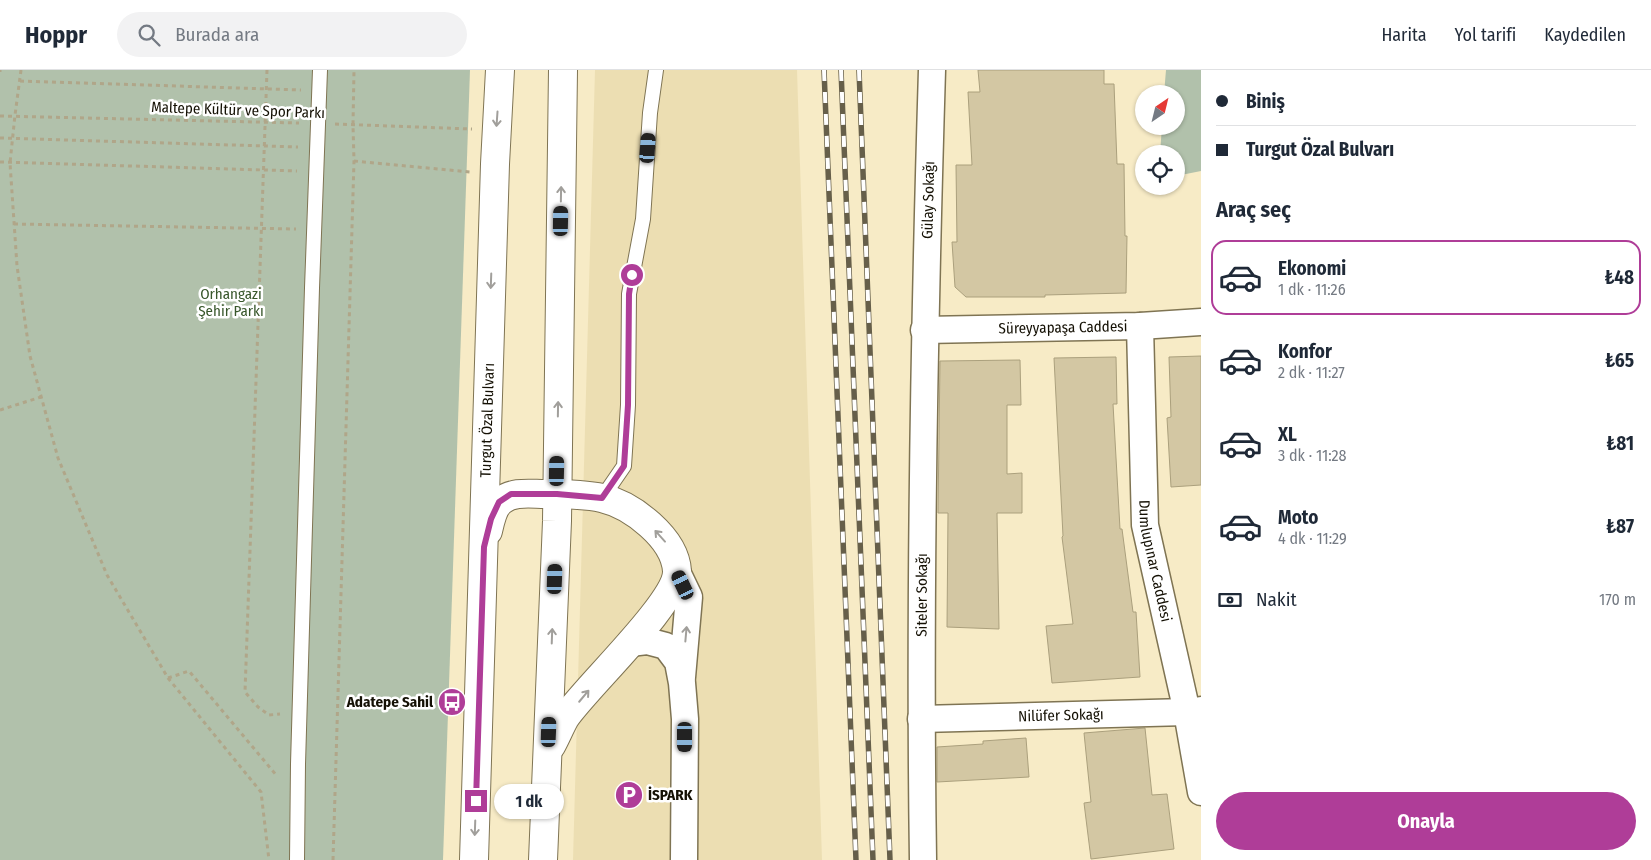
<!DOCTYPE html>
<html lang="tr">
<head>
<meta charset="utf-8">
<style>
  body { margin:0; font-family:"Fira Sans Condensed",sans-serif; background:#f2f2f3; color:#1f2937; height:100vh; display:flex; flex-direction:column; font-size:19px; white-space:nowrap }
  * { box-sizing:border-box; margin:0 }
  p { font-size:16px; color:#747a83 }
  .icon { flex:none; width:28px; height:28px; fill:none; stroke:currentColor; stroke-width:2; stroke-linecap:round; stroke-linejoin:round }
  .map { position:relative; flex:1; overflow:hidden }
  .drawer { display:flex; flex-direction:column; background:#fff; width:450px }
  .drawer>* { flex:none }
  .hud { display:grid; align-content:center; height:110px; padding:0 15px; background:#fff }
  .needle { width:32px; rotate:35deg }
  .fabs { position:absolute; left:1135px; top:15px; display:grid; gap:10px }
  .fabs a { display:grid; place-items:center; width:50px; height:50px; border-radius:50%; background:#fff; box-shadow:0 1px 4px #0004; font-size:25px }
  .end { position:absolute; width:22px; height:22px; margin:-11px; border:6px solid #af3d98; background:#fff; box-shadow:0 0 0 2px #fff }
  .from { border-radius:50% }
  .bubble { position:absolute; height:35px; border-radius:18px; background:#fff; box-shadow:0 1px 4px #0004; font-size:16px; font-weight:700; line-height:35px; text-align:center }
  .car { position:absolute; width:15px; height:30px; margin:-15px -8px; border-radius:6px; box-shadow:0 0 4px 1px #0007; background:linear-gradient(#222 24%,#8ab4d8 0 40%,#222 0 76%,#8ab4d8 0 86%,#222 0) }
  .hud b { display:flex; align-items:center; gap:18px; height:48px; font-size:19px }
  .hud b+b { border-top:1px solid #e0e1e3 }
  .hud i { width:12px; height:12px; background:#1f2937 }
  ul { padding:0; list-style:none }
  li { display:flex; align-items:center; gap:15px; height:75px; margin:0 10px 8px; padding:0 5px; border:2px solid transparent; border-radius:15px }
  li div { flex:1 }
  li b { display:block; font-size:19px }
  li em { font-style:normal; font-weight:700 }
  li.on { border-color:#af3d98 }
  li>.icon { width:45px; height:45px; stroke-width:1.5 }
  h2 { padding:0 15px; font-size:22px; line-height:60px }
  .pay { display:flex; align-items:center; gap:12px; height:55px; padding:0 15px; font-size:19px }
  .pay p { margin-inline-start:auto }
  .action { display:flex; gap:10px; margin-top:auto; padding:10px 15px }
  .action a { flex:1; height:58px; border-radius:30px; background:#af3d98; color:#fff; font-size:20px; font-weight:700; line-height:58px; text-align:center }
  header { display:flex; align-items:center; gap:30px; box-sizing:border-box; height:70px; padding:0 25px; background:#fff; border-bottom:1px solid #e0e1e3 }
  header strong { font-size:24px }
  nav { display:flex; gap:28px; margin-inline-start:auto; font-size:18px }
  .search { width:350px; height:45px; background:#f2f2f3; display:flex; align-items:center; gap:12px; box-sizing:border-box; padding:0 18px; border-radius:28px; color:#747a83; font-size:19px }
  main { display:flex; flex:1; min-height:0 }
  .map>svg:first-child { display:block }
  .built { fill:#ecdeb2 }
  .green { fill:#b1c1ab }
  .building { fill:#d3c7a3; stroke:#aba07d }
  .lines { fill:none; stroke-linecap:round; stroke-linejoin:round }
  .service-casing { stroke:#7f7453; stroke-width:16 }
  .minor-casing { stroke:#7f7453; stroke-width:29 }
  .trunk-casing { stroke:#7f7453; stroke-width:30 }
  .path { stroke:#b0a689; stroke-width:3; stroke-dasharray:4 4; stroke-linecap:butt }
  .service { stroke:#fff; stroke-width:14 }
  .minor { stroke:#fff; stroke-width:26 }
  .trunk { stroke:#fff; stroke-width:28 }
  .rail-casing { stroke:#665f4a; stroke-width:5.5 }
  .rail { stroke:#fff; stroke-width:4; stroke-dasharray:11; stroke-linecap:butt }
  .oneway { stroke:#a19f9b }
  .route { stroke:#af3d98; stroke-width:6 }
  .labels { text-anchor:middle; stroke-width:5; stroke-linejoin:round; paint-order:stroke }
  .street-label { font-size:15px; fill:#141004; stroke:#fff }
  .park-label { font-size:15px; fill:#38572b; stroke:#fff }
  .poi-label { font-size:15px; font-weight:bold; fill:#141004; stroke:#fff; text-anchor:end }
</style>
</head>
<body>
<header>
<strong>Hoppr</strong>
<div class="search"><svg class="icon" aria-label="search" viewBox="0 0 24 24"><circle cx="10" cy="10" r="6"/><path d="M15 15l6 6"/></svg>Burada ara</div>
<nav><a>Harita</a><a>Yol tarifi</a><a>Kaydedilen</a></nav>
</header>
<main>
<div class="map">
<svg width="1201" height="790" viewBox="0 0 1201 790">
  <rect width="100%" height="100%" fill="#f7ebc6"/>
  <polygon class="built" points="595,0 797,0 822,790 573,790"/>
  <g class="green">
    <polygon points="0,0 470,0 443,790 0,790"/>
    <polygon points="1166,0 1201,0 1201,101 1176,106 1176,84 1160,84 1162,56 1176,56 1176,24 1164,24"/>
  </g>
  <g class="building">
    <polygon points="978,0 1104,0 1104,14 1114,14 1117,94 1124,94 1125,166 1127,166 1126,223 1045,225 1045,227 966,227 955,217 952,172 957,172 956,95 972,95 968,22 980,22"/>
    <polygon points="1201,286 1201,415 1171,417 1167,348 1171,347 1169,287"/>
    <polygon points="1116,287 1117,334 1113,334 1120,459 1122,459 1133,542 1136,542 1140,607 1052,613 1046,556 1073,554 1062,467 1063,466 1054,288"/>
    <polygon points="1020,290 1021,335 1007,335 1007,404 1022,403 1022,443 997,443 999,559 947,557 948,443 938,443 940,291"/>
    <polygon points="1145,658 1152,725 1167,724 1174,779 1091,789 1084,733 1091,732 1084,663"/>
    <polygon points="1026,668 1029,707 937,712 937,677 983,674 983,671"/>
  </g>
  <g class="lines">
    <defs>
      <g id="service">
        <polyline points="602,428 624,396 628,335 629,224 643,149 650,43 656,0"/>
        <polyline points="297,790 298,694 312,218 320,0"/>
      </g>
      <g id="minor">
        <path id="s1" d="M1140 256 1145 455 1187 642 1201 722"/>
        <path id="s2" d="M924 260 1140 256 1201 252"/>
        <polyline points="677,502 689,527 682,607"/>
        <polyline points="630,573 647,571 666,576 678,592 682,613 685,649 684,790"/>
        <path id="s3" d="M921 649 1187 642 1201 640"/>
        <path id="s4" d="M923 790C919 527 924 263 932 0"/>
      </g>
      <g id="trunk">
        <path d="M488 461C490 452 493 437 501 431 513 421 530 424 545 424 563 424 584 424 602 428 632 435 675 468 677 501 678 532 585 618 565 648 560 657 556 667 551 676"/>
        <path id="s5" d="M474 790 495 94 500 0"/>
        <polyline points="543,790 557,451 563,0"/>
      </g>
    </defs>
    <use href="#service" class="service-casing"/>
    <use href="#minor" class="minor-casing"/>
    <use href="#trunk" class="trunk-casing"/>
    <g class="path">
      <polyline points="21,0 15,45 10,93 17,196 30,286 58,388 107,505 168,608 261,722 269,790"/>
      <polyline points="267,0 245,622 258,637 269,645 280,644"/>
      <polyline points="0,2 0,0"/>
      <polyline points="20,11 301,20"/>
      <polyline points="0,46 299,53"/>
      <polyline points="335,54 472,59"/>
      <polyline points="0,68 298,77"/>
      <polyline points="354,91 470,102"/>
      <polyline points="0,92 297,101"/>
      <polyline points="14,154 296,159"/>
      <polyline points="0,340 41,327"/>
      <polyline points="168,608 189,601 277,706"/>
      <polyline points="333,790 354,91 353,55 354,0"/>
    </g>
    <use href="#service" class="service"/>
    <use href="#minor" class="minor"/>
    <use href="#trunk" class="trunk"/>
    <defs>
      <g id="rail">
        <polyline points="824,0 856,790"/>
        <polyline points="841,0 873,790"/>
        <polyline points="859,0 890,790"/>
      </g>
    </defs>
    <use href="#rail" class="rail-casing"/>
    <use href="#rail" class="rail"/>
  </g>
  <defs><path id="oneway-shaft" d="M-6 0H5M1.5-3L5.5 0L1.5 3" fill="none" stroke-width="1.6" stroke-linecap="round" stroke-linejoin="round" transform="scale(1.25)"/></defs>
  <g class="oneway">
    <use href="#oneway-shaft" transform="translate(497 49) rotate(94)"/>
    <use href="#oneway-shaft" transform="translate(561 124) rotate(-89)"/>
    <use href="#oneway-shaft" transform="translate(491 211) rotate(92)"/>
    <use href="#oneway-shaft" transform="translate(558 339) rotate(-89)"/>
    <use href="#oneway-shaft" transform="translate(660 466) rotate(-132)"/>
    <use href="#oneway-shaft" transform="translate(686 564) rotate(-85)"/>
    <use href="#oneway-shaft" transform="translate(552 566) rotate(-88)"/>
    <use href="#oneway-shaft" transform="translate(584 626) rotate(-50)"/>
    <use href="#oneway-shaft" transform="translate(475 758) rotate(92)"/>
  </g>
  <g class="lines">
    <polyline class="route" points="476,731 484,477 491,449 499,432 511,424 557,424 602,428 624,396 628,335 629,224 632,205"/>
  </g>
  <defs>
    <symbol id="bus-disc" viewBox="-11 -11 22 22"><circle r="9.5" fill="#af3d98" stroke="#fff"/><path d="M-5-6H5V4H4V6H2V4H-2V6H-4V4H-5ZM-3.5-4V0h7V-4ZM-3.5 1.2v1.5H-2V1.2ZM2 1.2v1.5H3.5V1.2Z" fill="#fff"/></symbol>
    <symbol id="parking-disc" viewBox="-11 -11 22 22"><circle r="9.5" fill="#af3d98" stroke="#fff"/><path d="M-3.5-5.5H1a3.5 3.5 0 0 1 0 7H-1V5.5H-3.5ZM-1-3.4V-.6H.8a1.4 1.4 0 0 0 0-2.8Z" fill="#fff"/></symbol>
  </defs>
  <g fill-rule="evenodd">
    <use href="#bus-disc" x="436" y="616" width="32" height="32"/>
    <use href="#parking-disc" x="613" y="709" width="32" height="32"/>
  </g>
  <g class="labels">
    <g class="street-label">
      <text transform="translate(238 40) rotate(2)" y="5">Maltepe Kültür ve Spor Parkı</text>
      <text dy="5" stroke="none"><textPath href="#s4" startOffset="660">Gülay Sokağı</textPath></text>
      <text dy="5" stroke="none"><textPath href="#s2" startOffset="139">Süreyyapaşa Caddesi</textPath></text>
      <text dy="5" stroke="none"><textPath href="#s5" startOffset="440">Turgut Özal Bulvarı</textPath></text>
      <text dy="5" stroke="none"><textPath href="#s1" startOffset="236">Dumlupınar Caddesi</textPath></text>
      <text dy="5" stroke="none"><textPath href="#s4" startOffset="265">Siteler Sokağı</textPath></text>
      <text dy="5" stroke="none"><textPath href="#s3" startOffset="140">Nilüfer Sokağı</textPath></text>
    </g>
    <g class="park-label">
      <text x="231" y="229">Orhangazi<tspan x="231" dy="17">Şehir Parkı</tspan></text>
    </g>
    <g class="poi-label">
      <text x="433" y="637">Adatepe Sahil</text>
      <text x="648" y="730" text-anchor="start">İSPARK</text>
    </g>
  </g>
</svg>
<div class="fabs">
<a><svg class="needle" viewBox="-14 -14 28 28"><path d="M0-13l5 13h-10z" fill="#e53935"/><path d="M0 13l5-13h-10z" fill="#747a83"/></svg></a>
<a><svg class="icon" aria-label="locate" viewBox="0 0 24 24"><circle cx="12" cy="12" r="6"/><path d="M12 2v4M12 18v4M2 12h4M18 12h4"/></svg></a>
</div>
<i class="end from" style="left:632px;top:205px"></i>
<i class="end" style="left:476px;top:731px"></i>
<div class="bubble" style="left:494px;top:714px;width:70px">1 dk</div>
<i class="car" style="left:648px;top:78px;rotate:4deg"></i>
<i class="car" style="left:561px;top:151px;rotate:1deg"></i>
<i class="car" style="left:557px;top:401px;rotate:1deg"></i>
<i class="car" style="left:555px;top:509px;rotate:2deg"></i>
<i class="car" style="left:683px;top:515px;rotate:335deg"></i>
<i class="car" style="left:549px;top:662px;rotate:2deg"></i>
<i class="car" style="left:685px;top:667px;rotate:180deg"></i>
</div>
<section class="drawer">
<div class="hud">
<b><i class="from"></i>Biniş</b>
<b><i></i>Turgut Özal Bulvarı</b>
</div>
<h2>Araç seç</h2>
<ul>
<li class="on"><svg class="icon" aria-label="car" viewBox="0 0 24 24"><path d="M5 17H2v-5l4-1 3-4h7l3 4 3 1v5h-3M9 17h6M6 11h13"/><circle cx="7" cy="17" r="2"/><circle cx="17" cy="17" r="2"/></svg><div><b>Ekonomi</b><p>1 dk · 11:26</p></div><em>₺48</em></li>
<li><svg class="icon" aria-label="car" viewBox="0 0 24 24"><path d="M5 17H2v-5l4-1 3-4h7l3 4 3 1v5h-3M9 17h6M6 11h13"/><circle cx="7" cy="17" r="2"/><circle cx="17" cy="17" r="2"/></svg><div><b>Konfor</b><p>2 dk · 11:27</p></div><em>₺65</em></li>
<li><svg class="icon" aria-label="car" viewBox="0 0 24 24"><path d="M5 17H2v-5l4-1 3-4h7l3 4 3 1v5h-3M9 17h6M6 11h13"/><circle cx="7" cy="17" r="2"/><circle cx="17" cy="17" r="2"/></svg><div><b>XL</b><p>3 dk · 11:28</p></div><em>₺81</em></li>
<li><svg class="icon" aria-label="car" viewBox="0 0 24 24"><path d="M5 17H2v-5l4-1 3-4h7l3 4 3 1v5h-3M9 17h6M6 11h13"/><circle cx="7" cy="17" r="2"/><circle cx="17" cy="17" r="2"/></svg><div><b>Moto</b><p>4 dk · 11:29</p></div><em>₺87</em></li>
</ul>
<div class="pay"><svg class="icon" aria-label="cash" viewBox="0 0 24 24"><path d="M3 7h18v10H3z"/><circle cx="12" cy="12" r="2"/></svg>Nakit<p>170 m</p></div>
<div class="action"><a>Onayla</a></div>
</section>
</main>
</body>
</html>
